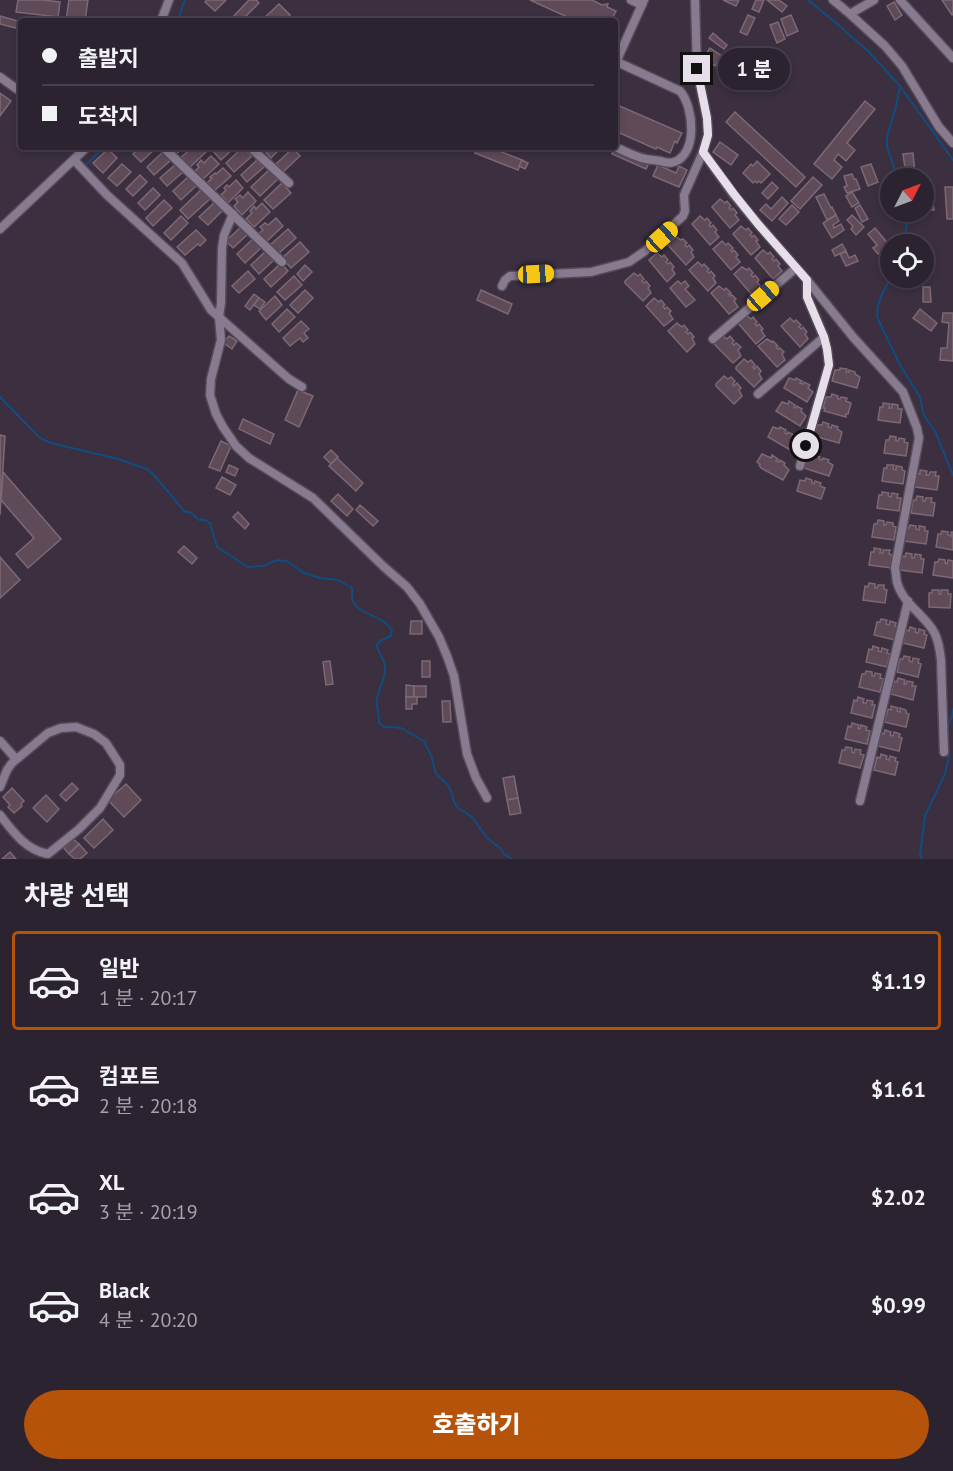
<!DOCTYPE html>
<html lang="ko">
<head>
<meta charset="utf-8">
<style>
  body { margin:0; font-family:"PT Sans","Noto Sans KR",sans-serif; background:#342b38; color:#f1f3f6; height:100vh; display:flex; flex-direction:column; font-size:22px; white-space:nowrap }
  * { box-sizing:border-box; margin:0 }
  p { font-size:20px; color:#a6a4ab }
  .icon { flex:none; width:33px; height:33px; fill:none; stroke:currentColor; stroke-width:2; stroke-linecap:round; stroke-linejoin:round }
  .map { position:relative; height:859px; overflow:hidden }
  .panel { display:flex; flex-direction:column; background:#2c2330; flex:1 }
  .panel>* { flex:none }
  .guide { position:absolute; left:18px; top:18px; width:600px; height:132px; border-radius:6px; box-shadow:0 3px 9px #0003,0 0 0 2px #48404c; display:grid; align-content:center; height:132px; padding:0 24px; background:#2c2330 }
  .needle { width:39px; rotate:48deg }
  .buttons { position:absolute; left:880px; top:168px; display:grid; gap:12px }
  .buttons a { display:grid; place-items:center; width:54px; height:54px; border-radius:50%; background:#2c2330; box-shadow:0 3px 9px #0003,0 0 0 2px #48404c; font-size:30px }
  .end { position:absolute; width:27px; height:27px; margin:-14px; border:8px solid #e6dee9; background:#111; box-shadow:0 0 0 3px #111 }
  .from { border-radius:50% }
  .bubble { position:absolute; height:42px; border-radius:21px; background:#2c2330; box-shadow:0 3px 9px #0003,0 0 0 2px #48404c; font-size:20px; font-weight:800; line-height:42px; text-align:center }
  .car { position:absolute; width:18px; height:36px; margin:-18px -9px; border-radius:8px; box-shadow:0 0 4px 2px #0007; background:linear-gradient(#f5c518 24%,#345 0 40%,#f5c518 0 76%,#345 0 86%,#f5c518 0) }
  .guide b { display:flex; align-items:center; gap:21px; height:57px; font-size:22px }
  .guide b+b { border-top:2px solid #48404c }
  .guide i { width:15px; height:15px; background:#f1f3f6 }
  ul { padding:0; list-style:none }
  li { display:flex; align-items:center; gap:18px; height:99px; margin:0 12px 9px; padding:0 12px; border:3px solid transparent; border-radius:6px }
  li div { flex:1 }
  li b { display:block; font-size:22px }
  li em { font-style:normal; font-weight:800 }
  li.selected { border-color:#b45309 }
  li>.icon { width:54px; height:54px; stroke-width:1.5 }
  h2 { padding:0 24px; font-size:27px; line-height:72px }
  .cta { display:flex; gap:12px; margin-top:auto; padding:12px 24px }
  .cta a { flex:1; height:69px; border-radius:36px; background:#b45309; color:#fff; font-size:24px; font-weight:800; line-height:69px; text-align:center }
  .map>svg:first-child { display:block }
  .lines { fill:none; stroke-linecap:round; stroke-linejoin:round }
  .stream { stroke:#114d80; stroke-width:2 }
  .building { fill:#5f4a57; stroke:#7e6875; stroke-width:1.5 }
  .minor-casing { stroke:#554b59; stroke-width:11 }
  .minor { stroke:#897b8f; stroke-width:8 }
  .route { stroke:#e6dee9; stroke-width:8 }
</style>
</head>
<body>
<div class="map">
<svg width="953" height="859" viewBox="0 0 953 859">
  <rect width="100%" height="100%" fill="#3b2f40"/>
  <g class="lines">
    <g class="stream">
      <polyline points="808,0 835,22 870,53 900,86 953,160"/>
      <polyline points="177,21 185,0"/>
      <polyline points="87,164 104,147"/>
      <polyline points="898,178 887,147 887,137 896,106 900,86"/>
      <polyline points="904,244 907,223 905,212"/>
      <polyline points="891,278 882,294 878,305 877,317 900,365 920,397 924,416 935,431 953,475"/>
      <path d="M0 397 40 438 51 443 118 459 147 469 154 475 185 512H190L199 520H205L210 523 217 547 248 567 263 566 277 560 287 561 304 573 320 578 338 580 352 588C352 592 352 595 352 598 356 616 384 614 392 631L391 636 380 641 377 645C378 653 385 659 385 667 386 678 378 689 377 700 376 708 380 715 379 723L384 727H392L401 728 424 741 431 755 436 774 447 784 450 789 455 804 459 809 465 812 472 817 487 838 500 848 504 854 512 859"/>
      <polyline points="922,859 920,855 925,816 945,774 949,756 947,727 952,717 953,709"/>
    </g>
  </g>
  <g class="building">
    <polygon points="18,0 43,0 60,2 58,17 16,12"/>
    <polygon points="69,0 88,0 85,21 66,21"/>
    <polygon points="207,0 226,0 215,11 205,2"/>
    <polygon points="249,0 256,0 259,3 241,21 231,21 230,20"/>
    <polygon points="530,0 592,0 602,5 608,4 607,7 616,11 611,21 576,21"/>
    <polygon points="723,0 739,0 736,6"/>
    <polygon points="756,0 764,0 759,12 752,9"/>
    <polygon points="767,0 779,0 787,6 782,12"/>
    <polygon points="942,0 953,0 953,14 952,15"/>
    <polygon points="894,2 902,15 895,20 887,6"/>
    <polygon points="279,4 290,15 283,21 261,21"/>
    <polygon points="748,15 755,18 747,35 740,32"/>
    <polygon points="791,15 798,31 787,36 781,19"/>
    <polygon points="0,16 18,21 16,28 0,24"/>
    <polygon points="778,22 785,39 777,43 770,25"/>
    <polygon points="713,33 727,45 724,49 709,38"/>
    <polygon points="710,48 722,56 715,66 704,57"/>
    <polygon points="742,68 753,79 748,83 738,73"/>
    <polygon points="0,93 11,101 0,116"/>
    <polygon points="865,101 875,109 847,143 855,150 846,161 838,154 834,160 842,167 832,179 814,164"/>
    <polygon points="615,104 682,133 677,143 675,141 670,153 657,147 656,149 615,131"/>
    <polygon points="735,112 805,177 796,187 726,122"/>
    <polygon points="720,142 738,155 731,165 713,152"/>
    <polygon points="140,147 157,147 141,162 133,154"/>
    <polygon points="168,147 184,147 175,155"/>
    <polygon points="193,147 202,147 206,152 188,169 179,159"/>
    <polygon points="217,147 235,147 221,160 213,151"/>
    <polygon points="243,147 252,156 234,172 226,163"/>
    <polygon points="268,147 282,147 271,158 264,150"/>
    <polygon points="478,147 489,147 522,160 518,170 475,153"/>
    <polygon points="293,148 300,156 283,172 276,164"/>
    <polygon points="615,148 649,163 646,169 612,154"/>
    <polygon points="108,149 117,158 103,173 93,163"/>
    <polygon points="163,152 171,160 154,175 147,167"/>
    <polygon points="913,153 915,174 906,175 903,154"/>
    <polygon points="211,156 219,164 201,181 194,172 199,167 197,165 201,160 204,163"/>
    <polygon points="257,160 264,167 247,182 241,175"/>
    <polygon points="522,160 528,163 525,169 519,166"/>
    <polygon points="757,161 770,174 761,183 759,181 757,183 755,181 753,183 743,173 751,164 753,166"/>
    <polygon points="122,164 131,172 117,186 108,178"/>
    <polygon points="176,164 183,172 167,186 160,178"/>
    <polygon points="871,164 878,182 868,186 861,167"/>
    <polygon points="658,165 676,173 679,166 687,170 679,187 653,176"/>
    <polygon points="223,168 231,176 214,191 207,183 212,178 210,177 215,173 216,174"/>
    <polygon points="270,169 278,179 260,196 251,187"/>
    <polygon points="852,174 854,179 856,179 860,189 847,193 844,187 847,186 844,176"/>
    <polygon points="140,175 147,182 133,196 126,189"/>
    <polygon points="189,176 197,185 181,200 173,191"/>
    <polygon points="813,177 822,185 800,209 791,201"/>
    <polygon points="236,180 243,188 228,203 221,195 226,190 224,188 227,185 229,187"/>
    <polygon points="772,182 778,188 768,199 762,193"/>
    <polygon points="282,183 291,193 273,209 264,200"/>
    <polygon points="924,187 931,187 934,210 924,211"/>
    <polygon points="945,187 953,187 953,219 947,219"/>
    <polygon points="153,188 160,195 145,210 138,203"/>
    <polygon points="203,188 212,197 188,219 180,210"/>
    <polygon points="248,192 256,201 242,215 234,206 238,202 235,199 240,195 243,198"/>
    <polygon points="852,192 859,203 852,207 846,196"/>
    <polygon points="824,194 831,208 832,207 836,215 827,220 816,197"/>
    <polygon points="782,197 788,203 772,221 760,210 766,204 771,209"/>
    <polygon points="720,199 725,203 727,201 731,206 729,208 731,210 733,208 737,213 735,215 739,220 730,228 712,207"/>
    <polygon points="164,200 172,208 153,226 146,218"/>
    <polygon points="215,202 223,210 208,225 199,217"/>
    <polygon points="262,203 270,212 254,227 246,219 252,213 250,211 254,206 256,209"/>
    <polygon points="792,205 799,212 786,225 779,219"/>
    <polygon points="860,205 868,219 862,222 855,208"/>
    <polygon points="836,215 839,221 833,225 834,228 841,224 844,230 832,238 823,223"/>
    <polygon points="852,215 864,227 856,235 851,229 853,226 847,220"/>
    <polygon points="181,216 188,223 171,240 164,233"/>
    <polygon points="700,216 705,220 707,218 711,223 709,225 711,227 713,225 717,230 715,232 719,237 710,245 692,224"/>
    <polygon points="276,218 283,226 266,242 258,234 263,230 260,227 265,223 268,225"/>
    <polygon points="242,226 249,233 233,248 226,241"/>
    <polygon points="741,226 746,230 748,228 752,233 750,235 752,237 754,235 758,240 756,241 760,247 751,255 733,234"/>
    <polygon points="875,228 889,245 878,254 873,248 877,245 868,234"/>
    <polygon points="288,229 296,238 278,254 270,245"/>
    <polygon points="196,230 206,240 200,246 198,244 185,255 177,247"/>
    <polygon points="255,237 263,246 245,263 237,254"/>
    <polygon points="676,237 681,240 683,239 687,243 685,245 687,247 689,245 693,250 691,252 694,257 686,265 667,244"/>
    <polygon points="722,241 726,245 728,243 733,248 731,250 732,252 734,250 738,255 736,257 740,262 731,270 713,249"/>
    <polygon points="300,242 309,252 291,268 282,258"/>
    <polygon points="842,244 846,251 835,256 832,250"/>
    <polygon points="267,250 275,259 259,274 251,265"/>
    <polygon points="763,250 768,254 770,252 774,257 772,259 774,261 776,259 780,264 778,266 782,271 773,279 755,258"/>
    <polygon points="846,251 849,258 855,255 858,261 846,266 840,254"/>
    <polygon points="657,253 662,257 664,255 668,260 666,262 668,264 670,262 674,267 672,269 675,274 667,282 649,260"/>
    <polygon points="698,262 702,266 704,264 709,269 707,271 709,273 711,271 715,276 713,278 716,283 708,291 689,270"/>
    <polygon points="281,263 288,271 271,287 264,279"/>
    <polygon points="305,265 312,272 303,281 297,274"/>
    <polygon points="742,267 747,270 749,268 753,273 751,275 753,277 755,275 759,280 757,282 761,287 752,295 734,274"/>
    <polygon points="248,271 255,279 239,293 232,286"/>
    <polygon points="634,273 638,276 640,274 644,279 642,281 644,283 646,281 650,286 648,288 651,293 643,301 625,283 625,281"/>
    <polygon points="294,276 302,285 285,300 277,292"/>
    <polygon points="678,281 681,284 685,281 689,286 685,289 695,300 686,307 670,288"/>
    <polygon points="719,286 724,290 726,288 731,293 729,294 730,296 732,295 736,299 734,301 738,307 729,314 711,293"/>
    <polygon points="923,287 930,287 931,302 923,302"/>
    <polygon points="305,290 313,298 298,313 290,305"/>
    <polygon points="481,290 512,304 508,314 477,300"/>
    <polygon points="254,294 259,298 250,310 245,306"/>
    <polygon points="275,296 282,305 266,320 259,311"/>
    <polygon points="259,298 265,302 260,309 254,305"/>
    <polygon points="654,298 659,302 661,300 665,305 663,306 665,309 667,307 671,311 669,313 673,319 664,326 646,306"/>
    <polygon points="287,309 295,317 279,332 272,324"/>
    <polygon points="920,309 937,323 931,331 913,318"/>
    <polygon points="943,313 953,313 953,361 940,360 941,348 947,348 949,323 942,322"/>
    <polygon points="746,315 751,319 753,317 757,322 755,324 757,326 759,324 763,329 761,330 765,336 756,344 738,323"/>
    <polygon points="790,318 794,322 796,320 801,325 799,327 801,329 803,327 807,332 805,334 808,339 800,347 781,326"/>
    <polygon points="301,321 309,329 304,333 308,338 303,342 300,338 290,346 283,338"/>
    <polygon points="677,323 682,327 684,325 688,330 686,332 688,334 690,332 694,337 692,338 695,344 687,352 668,331"/>
    <polygon points="229,336 237,341 232,349 224,343"/>
    <polygon points="723,336 727,339 730,336 734,341 732,343 734,345 736,343 741,347 738,350 741,356 733,363 715,345 715,343"/>
    <polygon points="767,339 772,342 773,341 778,346 776,347 778,349 780,348 784,352 782,354 785,360 777,367 758,346"/>
    <polygon points="744,359 748,362 751,360 755,365 753,367 754,369 757,366 761,371 759,374 762,379 754,387 736,369 736,367"/>
    <polygon points="840,368 847,369 846,372 849,372 849,370 855,372 855,374 860,377 857,388 832,381 835,370 840,370"/>
    <polygon points="724,376 728,379 731,377 735,381 733,384 734,386 737,383 741,388 739,390 742,396 734,404 716,386 716,384"/>
    <polygon points="789,378 795,380 796,378 802,381 800,383 803,384 804,382 810,385 808,388 813,392 807,402 784,388"/>
    <polygon points="298,390 313,396 299,427 285,420"/>
    <polygon points="832,394 838,396 838,399 840,399 841,397 847,398 846,401 851,403 848,414 846,414 846,417 824,411 825,408 823,408 826,397 831,397"/>
    <polygon points="789,401 795,405 794,407 796,408 797,406 802,409 801,411 806,416 800,426 776,411 782,402 788,404"/>
    <polygon points="883,403 890,404 889,408 892,408 892,404 898,405 898,409 902,409 900,423 878,420 880,407 883,407"/>
    <polygon points="243,419 274,434 270,444 239,429"/>
    <polygon points="823,422 829,424 828,427 831,428 832,425 838,427 837,429 842,432 839,443 814,436 817,425 822,425"/>
    <polygon points="773,427 779,429 780,427 786,430 785,433 787,434 788,432 794,435 792,437 797,442 792,451 768,437"/>
    <polygon points="0,435 5,436 0,515"/>
    <polygon points="890,436 896,437 896,441 898,441 899,438 905,439 904,442 908,443 906,456 884,453 886,440 889,440"/>
    <polygon points="221,441 231,446 220,471 209,467"/>
    <polygon points="331,450 338,457 331,464 324,457"/>
    <polygon points="762,454 771,458 772,455 778,459 776,461 779,462 780,460 785,463 784,465 789,470 783,480 761,468 759,465 760,464 757,462"/>
    <polygon points="814,455 820,457 819,459 822,460 823,458 829,460 828,462 833,465 829,476 804,468 808,457 813,457"/>
    <polygon points="337,458 363,483 356,491 329,466"/>
    <polygon points="229,465 238,469 235,476 226,472"/>
    <polygon points="887,465 894,465 893,469 896,470 896,466 902,467 902,470 905,471 903,484 882,481 884,468 887,468"/>
    <polygon points="920,470 927,471 926,475 929,475 930,472 936,472 935,476 939,476 937,490 915,487 917,473 920,474"/>
    <polygon points="3,472 61,539 28,568 16,554 34,538 1,500"/>
    <polygon points="222,477 236,485 230,495 216,488"/>
    <polygon points="806,478 812,480 812,483 814,484 815,481 821,483 820,486 825,488 821,499 797,491 800,480 805,481"/>
    <polygon points="882,492 889,493 888,496 891,497 892,493 898,494 897,498 901,498 899,511 877,508 879,495 882,495"/>
    <polygon points="338,494 353,509 347,516 331,501"/>
    <polygon points="917,496 923,497 923,501 925,501 926,498 932,498 931,502 935,503 933,516 911,513 913,500 916,500"/>
    <polygon points="360,505 378,521 373,526 356,510"/>
    <polygon points="238,512 249,524 245,529 233,517"/>
    <polygon points="878,520 884,521 884,525 886,525 887,522 893,523 893,526 896,527 894,540 872,537 874,524 877,524"/>
    <polygon points="910,525 916,526 916,529 919,530 919,526 925,527 925,531 928,531 926,544 904,541 906,528 909,528"/>
    <polygon points="942,531 948,532 948,535 951,536 951,532 953,532 953,550 936,547 938,534 941,534"/>
    <polygon points="184,546 197,558 192,564 178,552"/>
    <polygon points="874,548 881,549 880,553 883,553 883,550 890,550 889,554 892,555 891,568 869,565 871,552 874,552"/>
    <polygon points="906,553 912,554 912,558 914,558 915,554 921,555 921,559 924,559 922,573 900,570 902,556 905,557"/>
    <polygon points="0,557 20,580 0,598"/>
    <polygon points="939,559 945,560 945,563 947,564 948,560 953,561 953,578 933,575 935,562 938,562"/>
    <polygon points="869,583 875,584 875,588 877,588 878,585 884,585 884,589 887,590 885,603 863,600 865,586 868,587"/>
    <polygon points="932,590 939,590 939,594 941,594 941,590 948,590 948,594 951,594 950,608 929,607 929,593 932,593"/>
    <polygon points="881,619 887,620 886,624 889,625 890,621 896,623 895,626 898,627 895,640 874,635 877,622 880,622"/>
    <polygon points="411,621 422,621 422,634 410,634"/>
    <polygon points="910,627 916,629 915,632 918,633 919,629 925,631 924,634 927,635 924,648 903,643 906,630 909,631"/>
    <polygon points="873,646 879,648 878,651 881,652 882,648 888,650 887,653 890,654 887,667 866,662 869,649 872,650"/>
    <polygon points="904,656 910,657 909,661 912,662 913,658 919,659 918,663 921,664 918,677 897,672 900,659 903,659"/>
    <polygon points="330,661 333,684 326,685 323,662"/>
    <rect x="422" y="661" width="8" height="16"/>
    <polygon points="866,671 872,672 872,676 874,676 875,673 881,674 880,678 884,679 880,692 859,687 862,674 865,674"/>
    <polygon points="898,678 905,680 904,684 906,684 907,681 913,682 912,686 916,686 913,700 891,694 894,681 897,682"/>
    <polygon points="406,685 414,686 414,697 406,697"/>
    <rect x="414" y="686" width="12" height="11"/>
    <polygon points="406,697 417,697 417,704 412,704 412,709 406,709"/>
    <polygon points="858,697 864,699 863,703 866,703 867,700 873,701 872,705 875,705 872,718 851,713 854,700 857,701"/>
    <polygon points="442,701 450,701 451,722 443,722"/>
    <polygon points="891,706 898,708 897,711 900,712 900,708 906,710 906,713 909,714 906,727 884,722 888,709 891,710"/>
    <polygon points="852,723 859,725 858,728 860,729 861,725 867,727 866,730 870,731 867,744 845,739 848,726 851,727"/>
    <polygon points="885,730 891,732 890,735 893,736 894,732 900,734 899,737 902,738 899,751 878,746 881,733 884,734"/>
    <polygon points="846,747 852,748 852,752 854,753 855,749 861,750 860,754 864,755 860,768 839,763 842,750 845,750"/>
    <polygon points="881,754 887,756 886,759 889,760 890,756 896,758 895,761 898,762 895,775 874,770 877,757 880,758"/>
    <polygon points="514,776 518,798 507,800 503,778"/>
    <polygon points="72,783 78,789 66,801 60,795"/>
    <polygon points="126,784 141,800 124,817 108,800"/>
    <polygon points="12,788 24,801 21,804 22,806 14,813 8,807 10,805 3,797"/>
    <polygon points="46,795 59,809 47,822 33,808"/>
    <polygon points="518,798 521,813 510,815 507,800"/>
    <polygon points="103,819 113,830 94,848 84,838"/>
    <polygon points="73,839 79,844 69,854 64,848"/>
    <polygon points="79,844 87,853 80,859 75,859 69,854"/>
    <polygon points="10,852 16,859 2,859"/>
  </g>
  <g class="lines">
    <defs>
      <g id="minor">
        <polyline points="631,0 642,5"/>
        <polyline points="833,0 850,14 874,0"/>
        <polyline points="900,0 953,58"/>
        <polyline points="850,14 885,46 902,66 939,127 953,143"/>
        <polyline points="161,21 169,0"/>
        <path d="M615 61 680 91C694 107 698 154 674 162 669 164 665 162 660 161 655 160 650 160 646 159 635 157 625 151 615 147"/>
        <polyline points="616,62 644,0"/>
        <polyline points="0,77 21,92"/>
        <polyline points="163,147 282,262"/>
        <polyline points="250,147 289,183"/>
        <path d="M703 152 733 194 758 224 807 280 853 337 903 392 917 428 919 438 895 568C896 572 896 578 897 582 902 603 924 614 934 632 939 641 940 651 941 660L944 752"/>
        <polyline points="74,160 107,195 182,263 211,310 289,379 302,387"/>
        <polyline points="233,214 224,235 222,248 221,303 219,317 221,340 211,379 210,395 216,414 223,427 236,446 249,458 313,498 383,566 407,587 420,604 439,637 447,656 454,676 467,754 476,778 487,798"/>
        <polyline points="0,229 87,147"/>
        <polyline points="502,286 505,280 510,276 591,272 629,262 645,251 683,216 685,211 684,195 703,152 708,135 707,119 697,69 695,0"/>
        <polyline points="713,339 796,268"/>
        <polyline points="758,394 824,337"/>
        <polyline points="800,466 829,365 827,349 824,337 807,297 807,280"/>
        <polyline points="0,741 16,759"/>
        <path d="M0 787 7 770 12 763 48 733 61 728 76 727 94 734 106 743 120 765V775L100 808 79 829 48 854C26 850 13 832 0 815"/>
        <polyline points="860,801 908,601"/>
      </g>
    </defs>
    <use href="#minor" class="minor-casing"/>
    <use href="#minor" class="minor"/>
  </g>
  <g class="lines">
    <polyline class="route" points="697,69 707,118 708,135 703,152 734,194 758,224 807,280 807,297 824,337 827,349 829,365 806,446"/>
  </g>
</svg>
<div class="buttons">
<a><svg class="needle" viewBox="-14 -14 28 28"><path d="M0-13l5 13h-10z" fill="#e53935"/><path d="M0 13l5-13h-10z" fill="#a6a4ab"/></svg></a>
<a><svg class="icon" aria-label="locate" viewBox="0 0 24 24"><circle cx="12" cy="12" r="6"/><path d="M12 2v4M12 18v4M2 12h4M18 12h4"/></svg></a>
</div>
<i class="end from" style="left:806px;top:446px"></i>
<i class="end" style="left:697px;top:69px"></i>
<div class="bubble" style="left:718px;top:48px;width:72px">1 분</div>
<i class="car" style="left:662px;top:237px;rotate:48deg"></i>
<i class="car" style="left:536px;top:274px;rotate:87deg"></i>
<i class="car" style="left:763px;top:296px;rotate:49deg"></i>
<div class="guide">
<b><i class="from"></i>출발지</b>
<b><i></i>도착지</b>
</div>
</div>
<section class="panel">
<h2>차량 선택</h2>
<ul>
<li class="selected"><svg class="icon" aria-label="car" viewBox="0 0 24 24"><path d="M5 17H2v-5l4-1 3-4h7l3 4 3 1v5h-3M9 17h6M6 11h13"/><circle cx="7" cy="17" r="2"/><circle cx="17" cy="17" r="2"/></svg><div><b>일반</b><p>1 분 · 20:17</p></div><em>$1.19</em></li>
<li><svg class="icon" aria-label="car" viewBox="0 0 24 24"><path d="M5 17H2v-5l4-1 3-4h7l3 4 3 1v5h-3M9 17h6M6 11h13"/><circle cx="7" cy="17" r="2"/><circle cx="17" cy="17" r="2"/></svg><div><b>컴포트</b><p>2 분 · 20:18</p></div><em>$1.61</em></li>
<li><svg class="icon" aria-label="car" viewBox="0 0 24 24"><path d="M5 17H2v-5l4-1 3-4h7l3 4 3 1v5h-3M9 17h6M6 11h13"/><circle cx="7" cy="17" r="2"/><circle cx="17" cy="17" r="2"/></svg><div><b>XL</b><p>3 분 · 20:19</p></div><em>$2.02</em></li>
<li><svg class="icon" aria-label="car" viewBox="0 0 24 24"><path d="M5 17H2v-5l4-1 3-4h7l3 4 3 1v5h-3M9 17h6M6 11h13"/><circle cx="7" cy="17" r="2"/><circle cx="17" cy="17" r="2"/></svg><div><b>Black</b><p>4 분 · 20:20</p></div><em>$0.99</em></li>
</ul>
<div class="cta"><a>호출하기</a></div>
</section>
</body>
</html>
